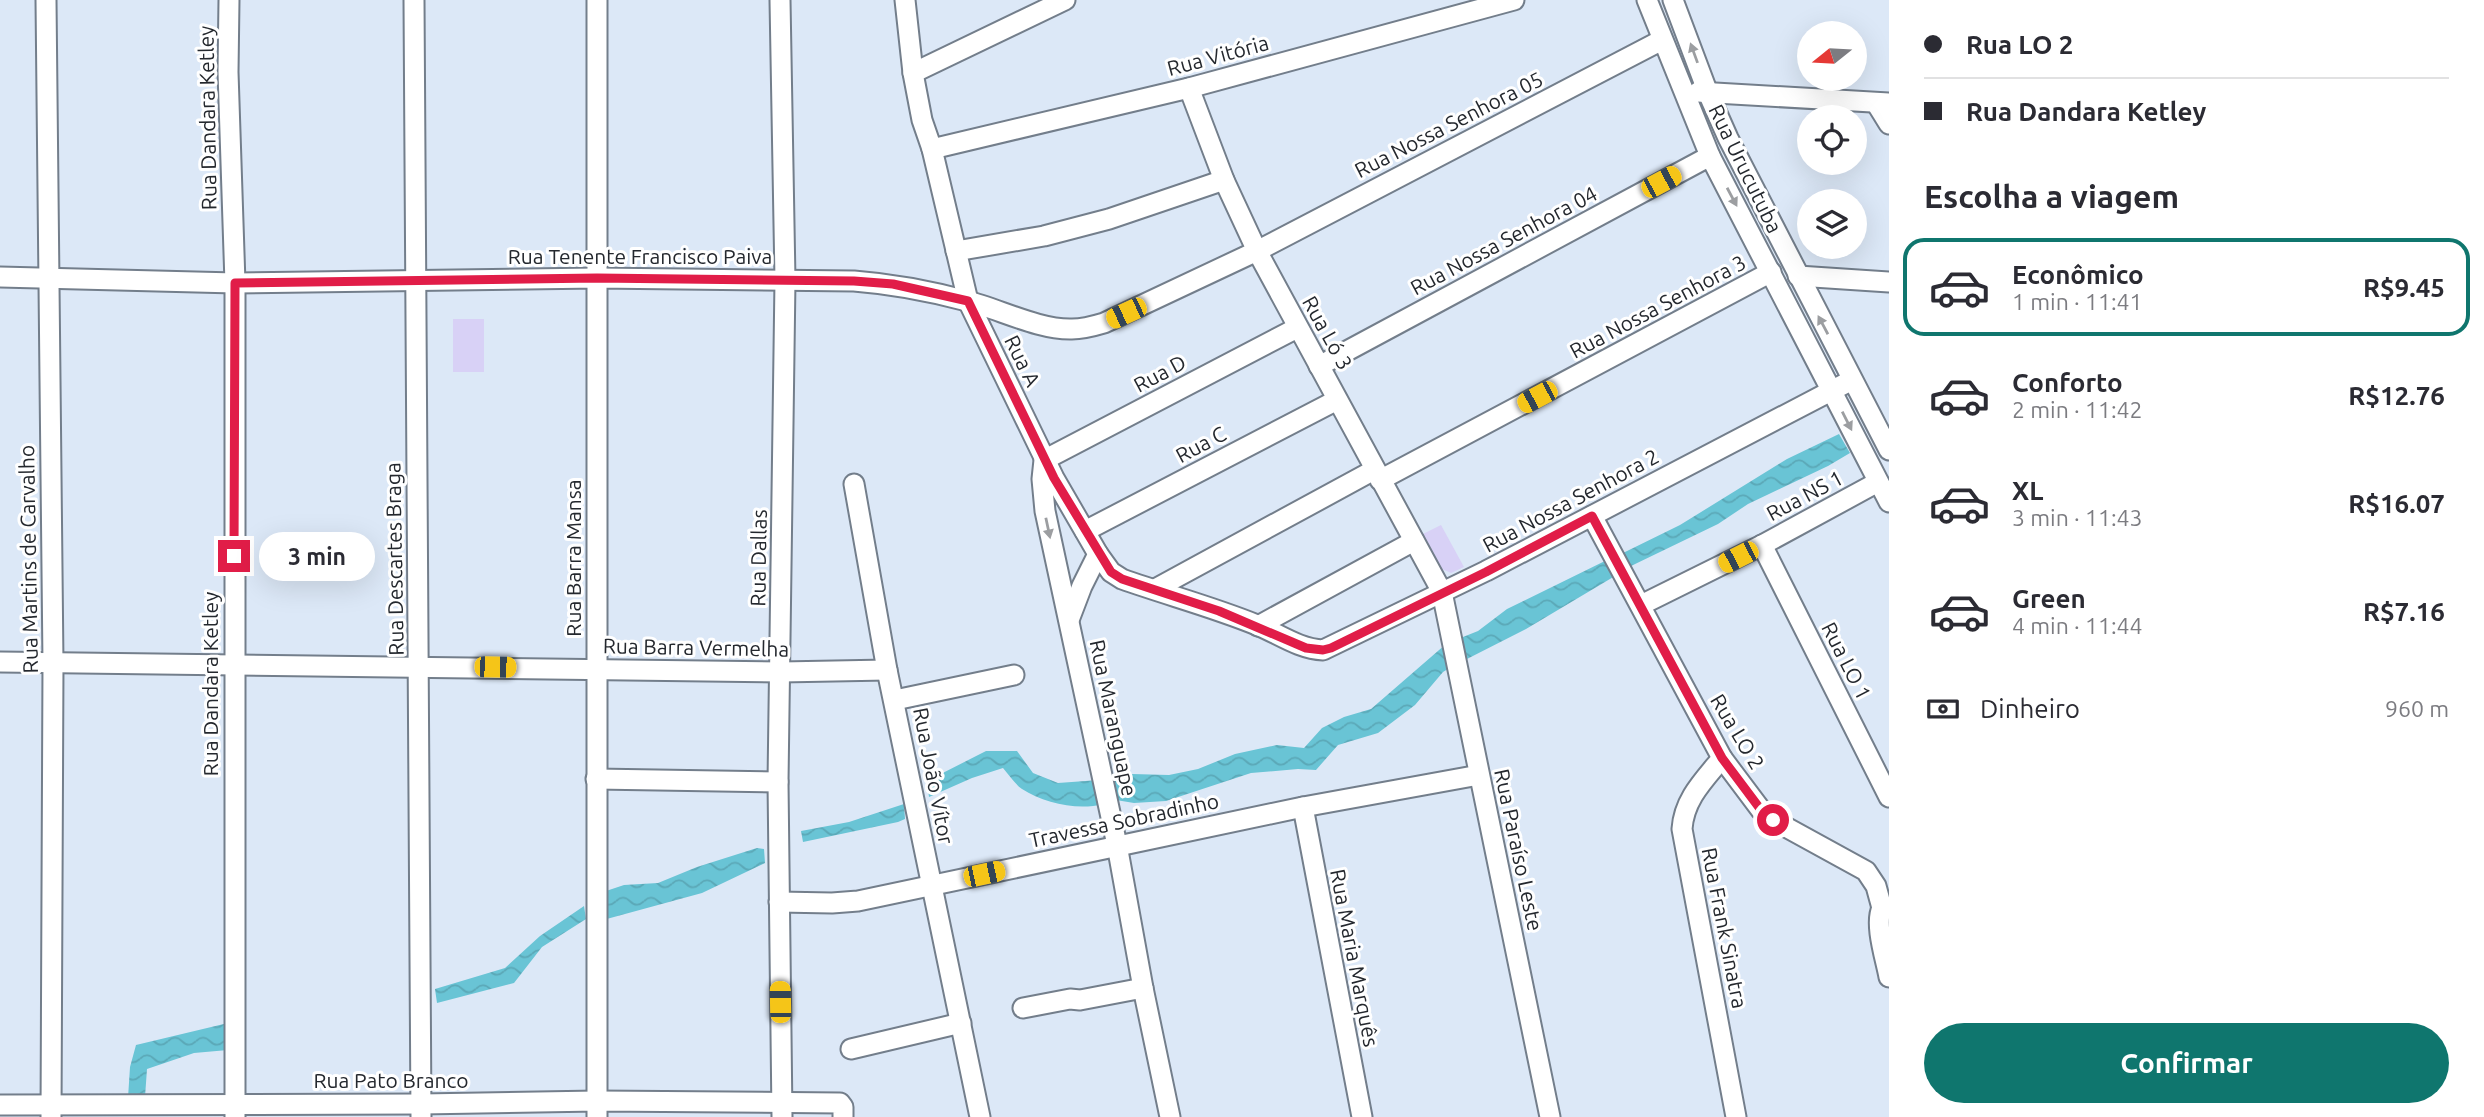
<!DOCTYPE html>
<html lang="pt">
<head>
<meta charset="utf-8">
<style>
  body { margin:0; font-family:Ubuntu,sans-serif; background:#f7f7f7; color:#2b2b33; height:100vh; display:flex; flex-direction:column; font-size:26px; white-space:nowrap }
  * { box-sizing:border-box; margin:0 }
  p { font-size:23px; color:#7c7c81 }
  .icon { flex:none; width:38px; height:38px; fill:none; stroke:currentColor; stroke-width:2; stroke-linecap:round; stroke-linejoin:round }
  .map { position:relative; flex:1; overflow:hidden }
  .drawer { display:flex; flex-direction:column; background:#fff; width:595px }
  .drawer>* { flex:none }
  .top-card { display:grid; align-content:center; height:154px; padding:0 35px; background:#fff }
  .needle { width:46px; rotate:252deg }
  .buttons { position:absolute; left:1797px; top:21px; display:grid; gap:14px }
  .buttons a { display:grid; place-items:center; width:70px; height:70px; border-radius:50%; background:#fff; box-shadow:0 7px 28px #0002; font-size:35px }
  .end { position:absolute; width:32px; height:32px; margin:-16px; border:9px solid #e11d48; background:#fff; box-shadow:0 0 0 4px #fff }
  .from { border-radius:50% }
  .bubble { position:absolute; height:49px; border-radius:24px; background:#fff; box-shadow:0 7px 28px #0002; font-size:23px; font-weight:700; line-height:49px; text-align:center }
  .car { position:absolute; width:21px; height:42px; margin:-21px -10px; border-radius:9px; box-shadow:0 0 5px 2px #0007; background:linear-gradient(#f5c518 24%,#345 0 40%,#f5c518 0 76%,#345 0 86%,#f5c518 0) }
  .top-card b { display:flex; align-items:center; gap:24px; height:66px; font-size:26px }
  .top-card b+b { border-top:2px solid #e1e1e2 }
  .top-card i { width:18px; height:18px; background:#2b2b33 }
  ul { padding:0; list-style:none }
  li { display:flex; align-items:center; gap:21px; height:98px; margin:0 14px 10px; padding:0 21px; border:4px solid transparent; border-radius:21px }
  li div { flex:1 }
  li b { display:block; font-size:26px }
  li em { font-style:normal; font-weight:700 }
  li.selected { border-color:#0f766e }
  li>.icon { width:63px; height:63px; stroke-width:1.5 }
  h2 { padding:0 35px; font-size:32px; line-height:84px }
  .pay { display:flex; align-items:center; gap:18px; height:77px; padding:0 35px; font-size:26px }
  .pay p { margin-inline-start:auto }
  .primary-button { display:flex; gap:14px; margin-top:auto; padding:14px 35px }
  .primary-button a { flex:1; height:80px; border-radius:42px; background:#0f766e; color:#fff; font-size:28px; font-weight:700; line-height:80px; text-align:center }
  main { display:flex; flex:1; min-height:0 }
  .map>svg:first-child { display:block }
  .park { fill:#d8d1f6 }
  .water { fill:url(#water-waves) }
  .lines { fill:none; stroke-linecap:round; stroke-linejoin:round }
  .minor-casing { stroke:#737e8b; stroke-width:23 }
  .minor { stroke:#fff; stroke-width:19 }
  .oneway { fill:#9c9ea1 }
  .route { stroke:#e11d48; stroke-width:9 }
  .labels { text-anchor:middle; stroke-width:6; stroke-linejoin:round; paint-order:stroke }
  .street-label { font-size:21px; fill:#24282e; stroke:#fff }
</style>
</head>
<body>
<main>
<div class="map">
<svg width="1889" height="1117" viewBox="0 0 1889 1117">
  <defs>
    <pattern id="water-waves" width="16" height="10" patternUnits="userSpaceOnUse" patternTransform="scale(1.75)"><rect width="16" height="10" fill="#69c4d5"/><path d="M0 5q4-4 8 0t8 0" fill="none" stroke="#5ba8b7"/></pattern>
  </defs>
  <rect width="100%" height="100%" fill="#dce8f7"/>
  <g class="park">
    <rect x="453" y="319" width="31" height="53"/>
    <polygon points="1441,525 1464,567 1451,573 1442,569 1423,534"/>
  </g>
  <g class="water">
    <polygon points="1839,434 1850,453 1828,466 1748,504 1718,524 1631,566 1623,553 1680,525 1787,459"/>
    <polygon points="1611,558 1620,573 1526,629 1463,661 1458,639 1478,631 1507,609"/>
    <polygon points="1446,644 1451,667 1443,672 1415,705 1378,733 1338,745 1316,770 1298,769 1251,773 1166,801 1134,803 1116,800 1112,778 1132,774 1169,775 1198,769 1235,754 1277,745 1304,748 1322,728 1344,717 1371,709"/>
    <path d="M986 751H1017L1033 773 1058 783 1099 780 1103 804C1078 811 1044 803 1022 789 1015 784 1009 775 1003 768L972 778 929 797 927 781Z"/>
    <polygon points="904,804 905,819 898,822 803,842 801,831 849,822"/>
    <polygon points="757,848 764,849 765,863 702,893 603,920 603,892 624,885 658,883 697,867"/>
    <polygon points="584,906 586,919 542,947 514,983 437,1003 435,989 505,968 540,936"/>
    <polygon points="228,1023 228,1050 194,1053 147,1069 145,1097 128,1098 130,1067 136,1045"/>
  </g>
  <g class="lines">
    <defs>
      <g id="minor">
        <polyline points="46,0 53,664 51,1117"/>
        <polyline points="229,0 228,72 235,283 235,1117"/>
        <polyline points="414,0 421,1117"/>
        <polyline points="780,0 785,280 778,782 782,1117"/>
        <path d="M905 0 913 73 922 120 932 149 968 301 1054 478 1098 554 1111 572 1122 579C1167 595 1213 607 1257 625 1279 634 1299 649 1323 650L1486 571 1852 380"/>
        <polyline points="1647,0 1710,156 1889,502"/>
        <polyline points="1673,0 1708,93 1728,138 1889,450"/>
        <polyline points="913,73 1065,0"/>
        <polyline points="1189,88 1224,180 1257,251 1442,592 1550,1117"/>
        <polyline points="1698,92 1889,103"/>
        <polyline points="1876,103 1889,124"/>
        <polyline points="932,149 1189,88 1514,0"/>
        <polyline points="956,251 1044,236 1109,219 1224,180"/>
        <polyline points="1798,276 1889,282"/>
        <path d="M0 277 235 283 597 278 854 281C893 284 930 291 967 301 999 309 1039 330 1072 329 1083 329 1094 326 1104 323L1257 251 1662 40"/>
        <polyline points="1319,366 1710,156"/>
        <polyline points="1380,480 1771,272"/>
        <polyline points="854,484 887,670 980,1117"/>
        <polyline points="1592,516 1722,758 1761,810 1773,820 1866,871 1876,886 1882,908"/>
        <polyline points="1085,531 1337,400"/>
        <polyline points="1762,545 1889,797"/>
        <polyline points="1155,589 1374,470"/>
        <polyline points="1641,605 1762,545 1878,482"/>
        <polyline points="1069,620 1082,586 1098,554"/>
        <polyline points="1258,626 1414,541"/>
        <polyline points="0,662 781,672 887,670"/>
        <polyline points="895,700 1014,675"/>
        <path d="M1722 758C1704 780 1684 799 1682 829L1736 1117"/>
        <polyline points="596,779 778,782"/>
        <polyline points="1303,807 1362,1117"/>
        <polyline points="779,902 832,903 858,901 1303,807 1479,775"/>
        <path d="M1882 908C1874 924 1886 960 1889 977"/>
        <polyline points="1023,1008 1070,999 1080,1000 1143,988"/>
        <polyline points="851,1049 961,1023"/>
        <polyline points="0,1105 421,1104 597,1101 840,1103 843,1107 843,1117"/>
        <polyline points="597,1117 597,0"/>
        <polyline points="1170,1117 1143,988 1117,845 1045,511 1042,479 1044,460 1297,328"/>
      </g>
    </defs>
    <use href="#minor" class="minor-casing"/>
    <use href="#minor" class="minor"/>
  </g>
  <defs><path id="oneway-solid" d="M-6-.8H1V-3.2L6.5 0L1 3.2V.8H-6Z" transform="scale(1.75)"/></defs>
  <g class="oneway">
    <use href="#oneway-solid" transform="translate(1694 53) rotate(-110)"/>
    <use href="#oneway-solid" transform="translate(1732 197) rotate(62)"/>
    <use href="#oneway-solid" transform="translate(1823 325) rotate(-118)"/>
    <use href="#oneway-solid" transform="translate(1847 421) rotate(63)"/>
    <use href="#oneway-solid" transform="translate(1048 528) rotate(78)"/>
  </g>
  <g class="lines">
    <polyline class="route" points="234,556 235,283 597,278 854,281 893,284 968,301 1054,478 1111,572 1122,579 1219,611 1306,648 1323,650 1331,648 1486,572 1592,516 1722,758 1761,810 1773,820"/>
  </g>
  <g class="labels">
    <g class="street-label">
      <text transform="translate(1218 56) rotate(-15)" y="7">Rua Vitória</text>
      <text transform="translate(208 118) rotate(-91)" y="7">Rua Dandara Ketley</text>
      <text transform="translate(1449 125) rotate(-27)" y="7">Rua Nossa Senhora 05</text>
      <text transform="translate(1745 169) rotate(64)" y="7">Rua Urucutuba</text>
      <text transform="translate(1504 241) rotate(-28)" y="7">Rua Nossa Senhora 04</text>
      <text x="640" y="264">Rua Tenente Francisco Paiva</text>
      <text transform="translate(1658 307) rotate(-28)" y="7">Rua Nossa Senhora 3</text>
      <text transform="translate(1327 333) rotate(61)" y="7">Rua Ló 3</text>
      <text transform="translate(1022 361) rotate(64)" y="7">Rua A</text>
      <text transform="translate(1160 374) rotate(-28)" y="7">Rua D</text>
      <text transform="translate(1201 445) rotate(-28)" y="7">Rua C</text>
      <text transform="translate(1805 496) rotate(-28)" y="7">Rua NS 1</text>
      <text transform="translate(1571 501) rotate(-28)" y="7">Rua Nossa Senhora 2</text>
      <text transform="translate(574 558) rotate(-90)" y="7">Rua Barra Mansa</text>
      <text transform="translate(759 558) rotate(-89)" y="7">Rua Dallas</text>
      <text transform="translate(29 559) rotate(-91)" y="7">Rua Martins de Carvalho</text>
      <text transform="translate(395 559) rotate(-91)" y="7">Rua Descartes Braga</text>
      <text transform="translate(696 648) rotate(1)" y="7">Rua Barra Vermelha</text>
      <text transform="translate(1846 661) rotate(63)" y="7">Rua LO 1</text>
      <text transform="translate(211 684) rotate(-90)" y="7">Rua Dandara Ketley</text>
      <text transform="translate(1113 718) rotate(78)" y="7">Rua Maranguape</text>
      <text transform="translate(1737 732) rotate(59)" y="7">Rua LO 2</text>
      <text transform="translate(933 776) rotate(79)" y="7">Rua João Vítor</text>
      <text transform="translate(1124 821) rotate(-12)" y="7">Travessa Sobradinho</text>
      <text transform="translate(1518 850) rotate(78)" y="7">Rua Paraíso Leste</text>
      <text transform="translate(1724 928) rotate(79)" y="7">Rua Frank Sinatra</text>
      <text transform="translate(1354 958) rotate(79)" y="7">Rua Maria Marquês</text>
      <text x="391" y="1088">Rua Pato Branco</text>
    </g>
  </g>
</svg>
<div class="buttons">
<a><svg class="needle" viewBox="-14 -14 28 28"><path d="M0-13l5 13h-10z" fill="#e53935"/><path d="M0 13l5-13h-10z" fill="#7c7c81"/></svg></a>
<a><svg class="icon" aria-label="locate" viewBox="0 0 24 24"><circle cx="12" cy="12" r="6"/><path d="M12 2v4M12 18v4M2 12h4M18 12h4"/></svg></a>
<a><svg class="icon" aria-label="layers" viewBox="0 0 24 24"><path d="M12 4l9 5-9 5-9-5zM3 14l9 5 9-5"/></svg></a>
</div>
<i class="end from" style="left:1773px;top:820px"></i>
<i class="end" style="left:234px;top:556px"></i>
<div class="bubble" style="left:259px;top:532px;width:116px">3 min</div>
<i class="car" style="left:1661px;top:182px;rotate:62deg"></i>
<i class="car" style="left:1126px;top:313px;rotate:245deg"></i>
<i class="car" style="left:1537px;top:397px;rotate:242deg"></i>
<i class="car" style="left:1738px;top:557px;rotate:243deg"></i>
<i class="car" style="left:495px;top:667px;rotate:91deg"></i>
<i class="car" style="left:984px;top:874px;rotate:78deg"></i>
<i class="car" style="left:780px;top:1002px;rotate:359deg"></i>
</div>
<section class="drawer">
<div class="top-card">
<b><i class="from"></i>Rua LO 2</b>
<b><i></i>Rua Dandara Ketley</b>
</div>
<h2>Escolha a viagem</h2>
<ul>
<li class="selected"><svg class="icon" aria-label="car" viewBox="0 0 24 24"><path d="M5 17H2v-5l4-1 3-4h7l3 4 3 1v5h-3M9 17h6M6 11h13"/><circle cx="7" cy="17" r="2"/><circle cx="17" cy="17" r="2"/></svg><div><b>Econômico</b><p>1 min · 11:41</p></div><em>R$9.45</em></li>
<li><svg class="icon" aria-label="car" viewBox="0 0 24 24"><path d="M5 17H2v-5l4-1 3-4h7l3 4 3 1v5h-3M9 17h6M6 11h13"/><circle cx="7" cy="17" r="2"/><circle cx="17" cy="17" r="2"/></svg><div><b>Conforto</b><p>2 min · 11:42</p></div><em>R$12.76</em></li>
<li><svg class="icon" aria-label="car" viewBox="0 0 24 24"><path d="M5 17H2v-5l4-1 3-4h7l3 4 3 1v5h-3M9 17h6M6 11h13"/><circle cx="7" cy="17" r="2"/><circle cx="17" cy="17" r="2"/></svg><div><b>XL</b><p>3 min · 11:43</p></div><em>R$16.07</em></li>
<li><svg class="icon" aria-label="car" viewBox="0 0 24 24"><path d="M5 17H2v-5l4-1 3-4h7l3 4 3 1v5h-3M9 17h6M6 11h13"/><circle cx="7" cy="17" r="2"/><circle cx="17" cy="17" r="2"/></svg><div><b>Green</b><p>4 min · 11:44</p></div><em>R$7.16</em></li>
</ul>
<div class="pay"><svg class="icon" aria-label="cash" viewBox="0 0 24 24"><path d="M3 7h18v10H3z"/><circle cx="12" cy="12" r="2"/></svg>Dinheiro<p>960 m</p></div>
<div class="primary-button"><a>Confirmar</a></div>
</section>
</main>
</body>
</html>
